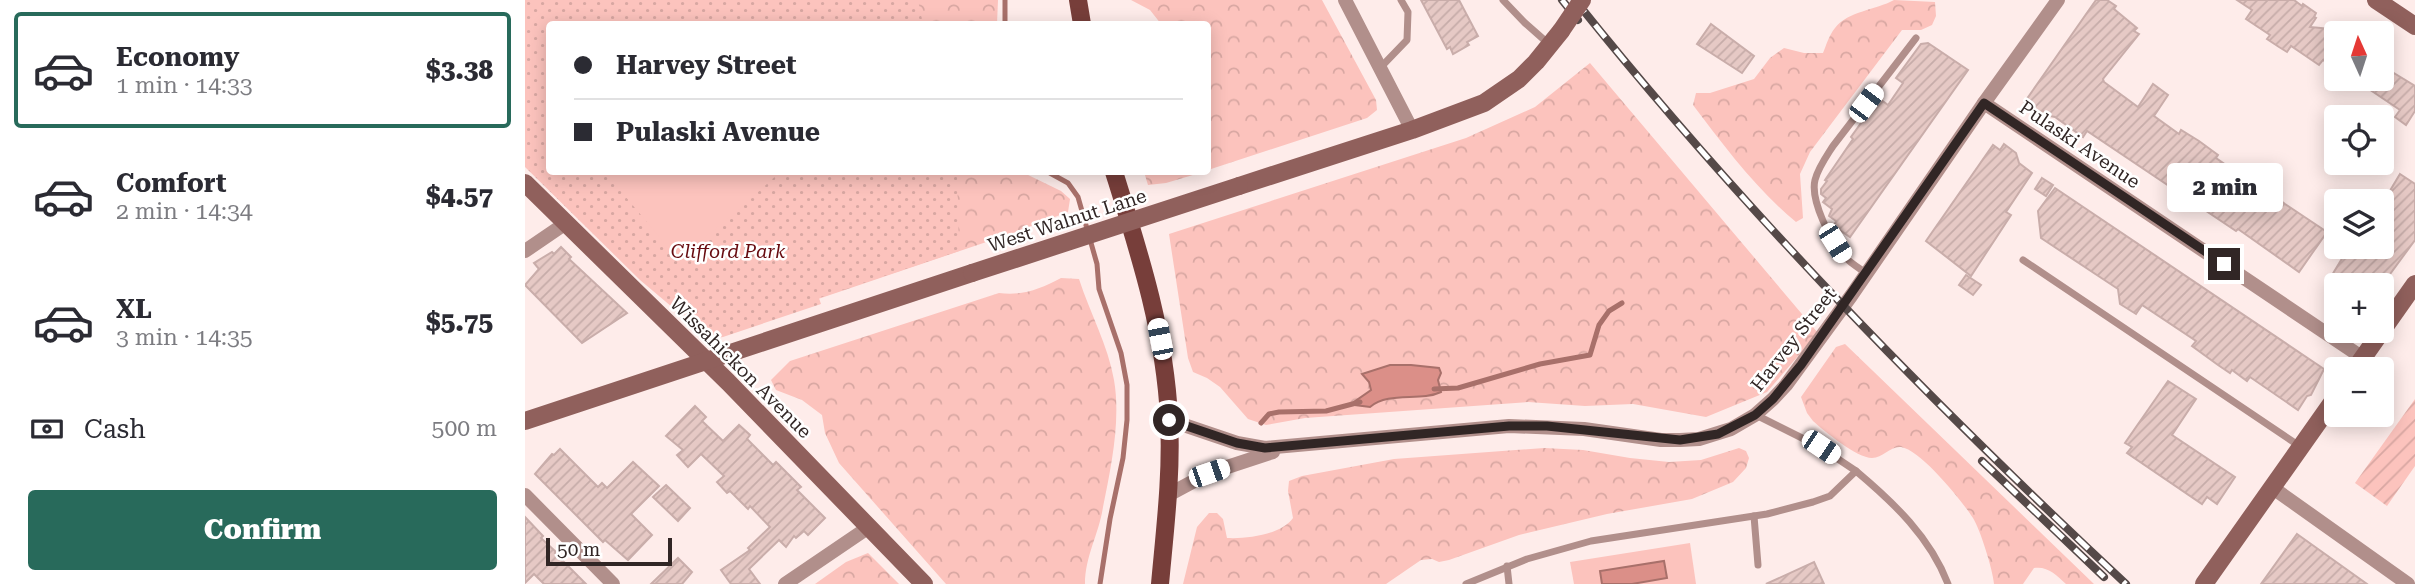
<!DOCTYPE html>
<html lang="en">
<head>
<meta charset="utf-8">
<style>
  body { margin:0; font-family:"Roboto Serif",serif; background:#f2f2f3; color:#2b2b33; height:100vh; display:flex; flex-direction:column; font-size:26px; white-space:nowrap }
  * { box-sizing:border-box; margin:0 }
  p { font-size:23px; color:#7c7c81 }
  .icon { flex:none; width:38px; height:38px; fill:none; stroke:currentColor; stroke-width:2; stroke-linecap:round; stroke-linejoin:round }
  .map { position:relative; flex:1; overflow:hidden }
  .panel { display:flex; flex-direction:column; background:#fff; width:525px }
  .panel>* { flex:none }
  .guide { position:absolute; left:21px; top:21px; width:665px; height:154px; border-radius:7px; box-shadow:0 4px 18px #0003; display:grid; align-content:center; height:154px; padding:0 28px; background:#fff }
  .needle { width:46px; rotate:357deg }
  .fabs { position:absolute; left:1799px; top:21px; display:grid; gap:14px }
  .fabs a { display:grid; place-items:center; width:70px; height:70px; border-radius:7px; background:#fff; box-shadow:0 4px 18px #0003; font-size:35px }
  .scale { position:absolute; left:21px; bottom:18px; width:126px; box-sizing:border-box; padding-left:7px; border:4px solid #312625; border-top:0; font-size:19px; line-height:24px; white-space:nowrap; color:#312625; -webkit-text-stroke:5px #fff; paint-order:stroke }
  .end { position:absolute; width:32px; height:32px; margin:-16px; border:9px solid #312625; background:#fff; box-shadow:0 0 0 4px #fff }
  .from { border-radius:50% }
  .bubble { position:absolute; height:49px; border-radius:7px; background:#fff; box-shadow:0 4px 18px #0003; font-size:23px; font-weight:800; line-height:49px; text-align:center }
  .car { position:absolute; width:21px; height:42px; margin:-21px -10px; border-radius:9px; box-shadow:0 0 5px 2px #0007; background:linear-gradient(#fff 24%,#345 0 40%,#fff 0 76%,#345 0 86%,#fff 0) }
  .guide b { display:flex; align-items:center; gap:24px; height:66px; font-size:26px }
  .guide b+b { border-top:2px solid #e1e1e2 }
  .guide i { width:18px; height:18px; background:#2b2b33 }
  ul { padding:12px 0 0; list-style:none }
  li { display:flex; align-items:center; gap:21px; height:116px; margin:0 14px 10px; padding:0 14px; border:4px solid transparent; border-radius:7px }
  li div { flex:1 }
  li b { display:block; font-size:26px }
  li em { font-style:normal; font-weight:800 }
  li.selected { border-color:#286a5b }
  li>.icon { width:63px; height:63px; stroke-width:1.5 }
  .pay { display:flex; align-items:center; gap:18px; height:77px; padding:0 28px; font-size:26px }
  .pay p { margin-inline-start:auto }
  .primary-button { display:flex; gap:14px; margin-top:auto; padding:14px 28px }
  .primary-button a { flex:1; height:80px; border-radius:7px; background:#286a5b; color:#fff; font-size:28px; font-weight:800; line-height:80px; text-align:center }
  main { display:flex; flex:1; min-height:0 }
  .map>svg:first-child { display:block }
  .forest { fill:url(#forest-crowns) }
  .park { fill:url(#park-dots) }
  .garden { fill:url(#garden-furrows) }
  .pitch { fill:#fcc3bd }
  .water { fill:#db8f88; stroke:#a8706a; stroke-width:2 }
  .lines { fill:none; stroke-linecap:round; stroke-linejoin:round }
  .stream { stroke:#a8706a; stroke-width:5 }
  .building { fill:url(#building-hatch); stroke:#c9adaa; stroke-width:2 }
  .lane { stroke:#b18f8b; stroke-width:7 }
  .street { stroke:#b18f8b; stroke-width:14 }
  .secondary { stroke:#90605c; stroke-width:18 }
  .primary { stroke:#773e3a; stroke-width:18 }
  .rail-casing { stroke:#554948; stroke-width:8 }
  .rail { stroke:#fff; stroke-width:5; stroke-dasharray:16; stroke-linecap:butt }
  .secondary-bridge { stroke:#90605c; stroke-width:18 }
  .route { stroke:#312625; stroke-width:9 }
  .labels { text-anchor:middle; stroke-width:5; stroke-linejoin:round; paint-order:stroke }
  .street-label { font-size:19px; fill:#312625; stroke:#fff }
  .park-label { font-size:19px; font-style:italic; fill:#670b10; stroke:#fff }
</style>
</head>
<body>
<main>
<section class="panel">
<ul>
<li class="selected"><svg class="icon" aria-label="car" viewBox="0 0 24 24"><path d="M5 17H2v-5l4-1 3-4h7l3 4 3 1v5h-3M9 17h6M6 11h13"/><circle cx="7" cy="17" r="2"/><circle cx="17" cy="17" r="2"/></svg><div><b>Economy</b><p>1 min · 14:33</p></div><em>$3.38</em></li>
<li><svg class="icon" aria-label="car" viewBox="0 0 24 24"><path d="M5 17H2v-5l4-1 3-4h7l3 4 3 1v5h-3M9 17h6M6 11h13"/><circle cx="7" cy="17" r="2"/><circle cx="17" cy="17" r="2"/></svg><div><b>Comfort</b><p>2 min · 14:34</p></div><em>$4.57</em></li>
<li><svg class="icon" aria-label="car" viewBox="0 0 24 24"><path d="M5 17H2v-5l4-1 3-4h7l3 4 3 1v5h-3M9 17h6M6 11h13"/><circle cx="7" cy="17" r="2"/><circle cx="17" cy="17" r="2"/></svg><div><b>XL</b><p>3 min · 14:35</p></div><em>$5.75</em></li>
</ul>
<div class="pay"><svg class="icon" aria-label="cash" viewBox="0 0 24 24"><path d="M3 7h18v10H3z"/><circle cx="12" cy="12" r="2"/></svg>Cash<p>500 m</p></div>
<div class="primary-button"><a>Confirm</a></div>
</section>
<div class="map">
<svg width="1890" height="584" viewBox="0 0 1890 584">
  <defs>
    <pattern id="forest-crowns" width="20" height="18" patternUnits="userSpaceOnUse" patternTransform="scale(1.75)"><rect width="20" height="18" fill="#fcc3bd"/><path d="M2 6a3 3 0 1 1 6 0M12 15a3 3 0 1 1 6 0" fill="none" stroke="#d8a7a2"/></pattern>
    <pattern id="park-dots" width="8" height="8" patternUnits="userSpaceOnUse" patternTransform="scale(1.75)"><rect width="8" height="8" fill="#fcc3bd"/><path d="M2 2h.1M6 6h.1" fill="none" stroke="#d8a7a2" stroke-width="1.8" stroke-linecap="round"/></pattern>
    <pattern id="garden-furrows" width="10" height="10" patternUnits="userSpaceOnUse" patternTransform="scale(1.75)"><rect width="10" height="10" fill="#fcc3bd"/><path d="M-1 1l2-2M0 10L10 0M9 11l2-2" fill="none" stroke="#d8a7a2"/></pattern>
    <pattern id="building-hatch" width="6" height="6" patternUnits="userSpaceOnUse" patternTransform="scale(1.75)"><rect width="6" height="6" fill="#e6c9c5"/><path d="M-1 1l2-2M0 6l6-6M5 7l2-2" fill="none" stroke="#c6aca9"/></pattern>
  </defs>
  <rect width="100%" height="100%" fill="#feecea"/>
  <g class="forest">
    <polygon points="225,0 473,0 472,24 222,24"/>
    <polygon points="606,0 797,0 851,100 852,110 842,118 683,170 682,24 636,24 625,10"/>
    <path d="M1369 0 1410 2 1411 16 1407 25 1396 30H1377L1285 152 1275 174 1278 218 1271 222C1232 190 1199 146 1168 105L1171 93H1185L1229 79 1245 58 1259 48 1279 53H1298C1301 46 1304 35 1310 28 1323 11 1351 10 1369 0Z"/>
    <polygon points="1065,63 1293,333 1242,392 1181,417 1108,404 1060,406 1003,402 780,418 741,425 723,419 695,387 682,378 668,372 663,358 644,234 941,138 1010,107"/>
    <polygon points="274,172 497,172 536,191 545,199 543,212 485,234 228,321"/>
    <polygon points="619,172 678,172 641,183 623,185"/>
    <path d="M536 278 554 279C565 313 583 345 589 380 596 421 586 467 578 507 574 534 560 556 560 584H421L314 463 300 433 297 415 277 400 251 390 246 380 265 361 474 293C498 296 515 289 536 278Z"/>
    <path d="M1320 344 1569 584H1541C1531 575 1523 566 1509 568L1498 584H1469C1468 570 1455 529 1448 518 1437 501 1396 450 1376 447 1365 446 1358 458 1347 458 1332 458 1299 431 1288 421L1282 413 1276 397 1311 347Z"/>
    <path d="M1019 448 1058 450 1105 458 1144 462 1176 460 1214 448 1221 451 1224 458 1221 468 1208 482 1167 499 1082 514 994 535 924 560 914 562 907 559 896 560 861 584H658L672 527 684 513H692L698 519 702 538C722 539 756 535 768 518L763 491 764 481 777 476 869 459Z"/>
    <polygon points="343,553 374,584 290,584 321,562"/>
  </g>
  <polygon class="park" points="0,0 393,0 398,24 24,24 24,172 432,172 434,251 294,298 296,304 198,337 191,338 179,334 115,280 0,167"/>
  <polygon class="garden" points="1890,399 1890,466 1862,506 1830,483"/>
  <g class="pitch">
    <polygon points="80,172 255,172 210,213 168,247 164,246 159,260 149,259 146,245 141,245"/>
    <polygon points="1165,543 1171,584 1049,584 1045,562"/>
  </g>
  <g class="water">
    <path d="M865 365H886L914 368 916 373 913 380 916 392C895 402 864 391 845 407L830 405 829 402 846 390 844 382 837 374Z"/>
    <polygon points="1139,561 1142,578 1107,584 1077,584 1075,571"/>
  </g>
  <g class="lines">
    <g class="stream">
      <polyline points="480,24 480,0"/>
      <polyline points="523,172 543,183 553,197 572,264 574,289 596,353 602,385 602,420 598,458 585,519 575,584"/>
      <polyline points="909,389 933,388 1015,364 1065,355 1074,325 1084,311 1097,303"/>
      <polyline points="736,423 744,414 754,412 801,411 835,402"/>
    </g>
  </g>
  <g class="building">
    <polygon points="896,0 934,0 953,36 942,42 944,45 928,54 925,47 922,49"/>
    <polygon points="1571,0 1582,0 1591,6 1589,9 1612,28 1609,31 1614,34 1578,79 1579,82 1613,107 1628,84 1643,95 1629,116 1654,134 1656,130 1674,141 1693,155 1691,158 1717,176 1719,172 1760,204 1802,232 1774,272 1713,229 1711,231 1562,131 1558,137 1530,117 1525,116 1518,111 1515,114 1499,103"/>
    <polygon points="1712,0 1769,0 1777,6 1778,4 1791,13 1789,17 1791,18 1785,27 1806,29 1811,32 1811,67 1802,60 1801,62 1798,60 1794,65 1766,46 1762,52 1754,47 1742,39 1745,35 1721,19 1727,10"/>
    <polygon points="1186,24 1229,56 1217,73 1172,44"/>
    <polygon points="1403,43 1443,70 1325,237 1309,226 1311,221 1304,216 1307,209 1298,202 1301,198 1296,194 1296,189 1302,181 1300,180 1328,139 1326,137 1347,108 1355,99 1363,105 1378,83 1371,78 1396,44"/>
    <polygon points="1859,67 1890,86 1890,111 1881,125 1870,117 1875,110 1829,79 1857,79"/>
    <polygon points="1479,144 1491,153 1494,163 1507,173 1481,212 1486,215 1446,276 1401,241 1468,145 1475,150"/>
    <polygon points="1875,174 1890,184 1890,240 1857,285 1801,285 1824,247 1857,247 1857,204"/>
    <polygon points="1517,178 1528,185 1521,196 1510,189"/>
    <polygon points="1530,188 1799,369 1786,395 1782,396 1773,410 1725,377 1722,381 1707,370 1705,373 1693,365 1667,346 1671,341 1617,305 1611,314 1595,304 1593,289 1516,238 1513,211"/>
    <polygon points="36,247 46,257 44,259 102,313 57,343 0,285 14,269 9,263 27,252 29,254"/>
    <polygon points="1441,275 1456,285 1448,295 1434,285"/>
    <polygon points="1643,381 1671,399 1647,435 1710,477 1692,504 1682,497 1677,504 1602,453 1607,447 1600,443"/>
    <polygon points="170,406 181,417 177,421 198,441 214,425 225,435 222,439 248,465 251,462 276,487 272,490 300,518 283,535 279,531 271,538 269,536 261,547 254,540 224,569 235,584 206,584 196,570 225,550 223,548 245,527 225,506 223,509 205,491 202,493 192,482 199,476 176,454 163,467 152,455 158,450 141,436"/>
    <polygon points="35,449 73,487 77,483 82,488 108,462 134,486 106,514 127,535 103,560 80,540 78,542 10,474 27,454 29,455"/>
    <polygon points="141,485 165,508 153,521 128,497"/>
    <polygon points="0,517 18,536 16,538 31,552 30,553 61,584 19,584 9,574 0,583"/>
    <polygon points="1772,534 1842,584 1736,584"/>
    <polygon points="153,558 167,572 157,584 126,584"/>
    <polygon points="1289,562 1299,584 1241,584"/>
  </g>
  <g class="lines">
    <g class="lane">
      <polyline points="978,0 1000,23 1025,45"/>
      <polyline points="856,67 882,40 883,12 876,0"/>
      <polyline points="1498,260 1776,447"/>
      <path d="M1341 273C1334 268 1325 263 1319 256 1306 242 1285 200 1290 180 1293 168 1301 157 1308 146L1391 38"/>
      <polyline points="1231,415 1295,447 1331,471"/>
      <polyline points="1229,516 1233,565"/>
      <polyline points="982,566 984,584"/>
      <path d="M941 584 1002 559 1066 541 1242 514 1288 502 1305 496 1331 471C1369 503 1405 537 1423 584"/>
    </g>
    <g class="street">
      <polyline points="820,0 887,130"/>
      <polyline points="1459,103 1838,358"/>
      <polyline points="0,251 41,223"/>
      <polyline points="644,420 712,443 740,448 984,426 1059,429 1136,440 1155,440 1174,439 1206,429 1230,415 1248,399 1261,385 1326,296 1459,103 1533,0"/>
      <polyline points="1748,488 1883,584"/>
      <polyline points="0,495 88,584"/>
      <polyline points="643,495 684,473 748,452"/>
      <polyline points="260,584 344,527"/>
    </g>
    <g class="secondary">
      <polyline points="1851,0 1890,26"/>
      <polyline points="0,183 203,382 399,584"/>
      <polyline points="714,186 887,130 959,103 994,79 1011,62 1036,31"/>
      <polyline points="1830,369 1890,284"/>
      <polyline points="0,421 447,273"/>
      <polyline points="1679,584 1811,397"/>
    </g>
    <g class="primary">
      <polyline points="553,0 557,24"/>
      <path d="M589 172C614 252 640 332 644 418 647 473 640 529 635 584"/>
    </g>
    <defs>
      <g id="rail">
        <polyline points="1037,0 1053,20"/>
        <path d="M1050 0C1218 210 1405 401 1601 584"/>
        <polyline points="1457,461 1579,577"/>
      </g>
    </defs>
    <use href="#rail" class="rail-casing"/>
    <use href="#rail" class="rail"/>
    <g class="secondary-bridge">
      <polyline points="1036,31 1057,0"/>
      <polyline points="447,273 714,186"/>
    </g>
  </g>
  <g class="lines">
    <polyline class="route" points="644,420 712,443 740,448 984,426 1022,426 1155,440 1193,434 1230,415 1248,399 1276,365 1459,103 1699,264"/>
  </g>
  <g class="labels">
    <g class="street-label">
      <text transform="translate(1555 144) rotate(34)" y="7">Pulaski Avenue</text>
      <text transform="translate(542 220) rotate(-18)" y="7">West Walnut Lane</text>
      <text transform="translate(1268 339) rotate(-52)" y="7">Harvey Street</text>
      <text transform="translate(216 367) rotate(45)" y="7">Wissahickon Avenue</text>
    </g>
    <g class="park-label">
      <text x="203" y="258">Clifford Park</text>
    </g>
  </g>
</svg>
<div class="fabs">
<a><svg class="needle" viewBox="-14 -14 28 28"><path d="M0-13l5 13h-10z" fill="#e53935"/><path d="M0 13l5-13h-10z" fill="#7c7c81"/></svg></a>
<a><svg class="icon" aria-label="locate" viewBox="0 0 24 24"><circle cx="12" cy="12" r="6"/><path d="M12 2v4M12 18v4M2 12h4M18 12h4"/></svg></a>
<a><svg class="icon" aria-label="layers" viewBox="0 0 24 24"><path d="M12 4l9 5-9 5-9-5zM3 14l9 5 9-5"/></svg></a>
<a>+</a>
<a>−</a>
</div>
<div class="scale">50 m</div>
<i class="end from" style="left:644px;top:420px"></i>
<i class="end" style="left:1699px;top:264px"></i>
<div class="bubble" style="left:1642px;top:163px;width:116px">2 min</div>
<i class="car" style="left:1341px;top:103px;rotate:37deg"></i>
<i class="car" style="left:1310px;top:243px;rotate:148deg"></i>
<i class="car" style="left:635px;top:339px;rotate:349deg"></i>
<i class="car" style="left:1296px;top:447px;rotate:124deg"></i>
<i class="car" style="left:684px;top:473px;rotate:71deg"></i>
<div class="guide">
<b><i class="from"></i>Harvey Street</b>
<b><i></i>Pulaski Avenue</b>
</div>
</div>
</main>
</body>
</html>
